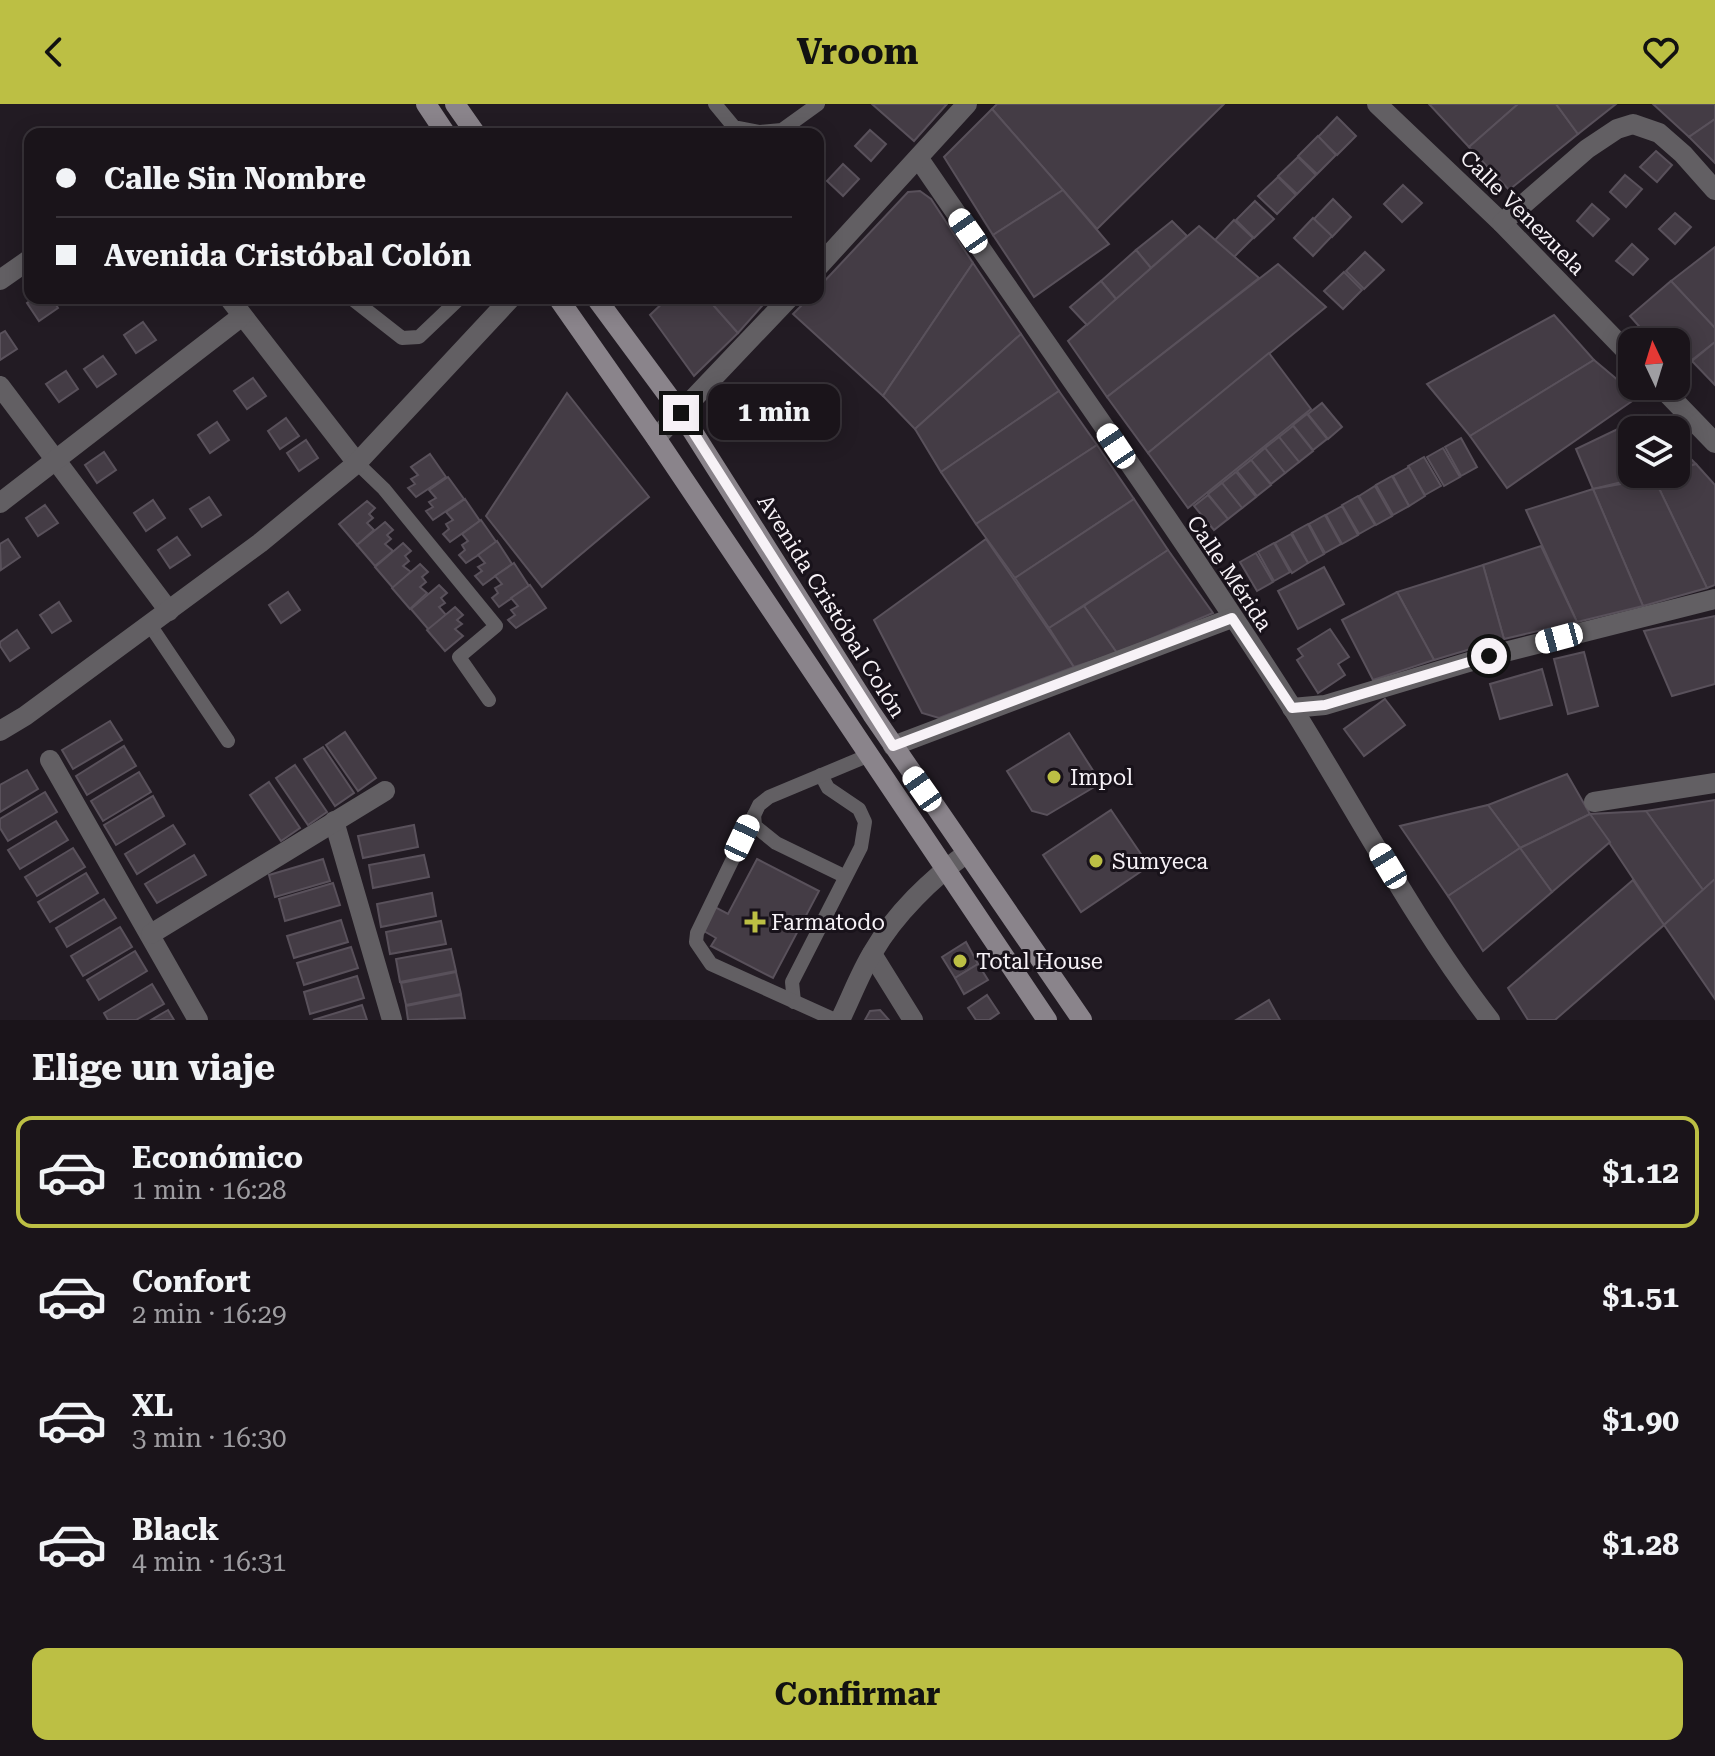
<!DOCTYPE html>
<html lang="es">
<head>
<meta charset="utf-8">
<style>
  body { margin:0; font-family:"Roboto Serif",serif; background:#272127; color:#f1f3f6; height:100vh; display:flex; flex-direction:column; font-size:30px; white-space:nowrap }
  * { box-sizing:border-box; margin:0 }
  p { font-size:26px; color:#9f9ea2 }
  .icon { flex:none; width:44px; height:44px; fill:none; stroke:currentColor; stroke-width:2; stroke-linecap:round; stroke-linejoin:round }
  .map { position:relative; height:916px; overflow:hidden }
  .panel { display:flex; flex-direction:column; background:#1a141a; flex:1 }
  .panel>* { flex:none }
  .guide { position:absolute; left:24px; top:24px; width:800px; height:176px; border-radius:16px; box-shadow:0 4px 20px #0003,0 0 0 2px #383339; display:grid; align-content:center; height:176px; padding:0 32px; background:#1a141a }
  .needle { width:52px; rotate:356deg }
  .buttons { position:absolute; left:1618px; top:224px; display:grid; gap:16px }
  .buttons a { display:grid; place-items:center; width:72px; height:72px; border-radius:16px; background:#1a141a; box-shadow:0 4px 20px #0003,0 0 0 2px #383339; font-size:40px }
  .end { position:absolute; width:36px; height:36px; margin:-18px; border:10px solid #f7f2f7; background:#111; box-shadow:0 0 0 4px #111 }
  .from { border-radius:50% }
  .bubble { position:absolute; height:56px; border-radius:16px; background:#1a141a; box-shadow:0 4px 20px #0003,0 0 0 2px #383339; font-size:26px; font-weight:700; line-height:56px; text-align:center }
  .car { position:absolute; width:24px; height:48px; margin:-24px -12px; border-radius:10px; box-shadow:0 0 6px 2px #0007; background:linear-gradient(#fff 24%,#345 0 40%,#fff 0 76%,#345 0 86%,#fff 0) }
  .guide b { display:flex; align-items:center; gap:28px; height:76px; font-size:30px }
  .guide b+b { border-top:2px solid #383339 }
  .guide i { width:20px; height:20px; background:#f1f3f6 }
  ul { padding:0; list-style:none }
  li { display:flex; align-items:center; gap:24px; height:112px; margin:0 16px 12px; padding:0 16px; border:4px solid transparent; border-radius:16px }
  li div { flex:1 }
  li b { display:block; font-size:30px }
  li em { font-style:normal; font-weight:700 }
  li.current { border-color:#bcbf44 }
  li>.icon { width:72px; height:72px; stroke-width:1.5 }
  h2 { padding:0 32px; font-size:36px; line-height:96px }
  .action { display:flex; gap:16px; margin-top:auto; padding:16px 32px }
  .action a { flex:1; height:92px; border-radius:16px; background:#bcbf44; color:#111; font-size:32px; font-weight:700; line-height:92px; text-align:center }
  header { display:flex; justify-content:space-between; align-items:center; height:104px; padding:0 32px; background:#bcbf44; color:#111; font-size:36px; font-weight:700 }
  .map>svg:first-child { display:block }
  .building { fill:#443c45; stroke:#59515b; stroke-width:2 }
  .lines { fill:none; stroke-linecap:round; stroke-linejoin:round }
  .lane { stroke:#625f63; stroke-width:14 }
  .street { stroke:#625f63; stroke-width:20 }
  .secondary { stroke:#8a848b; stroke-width:20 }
  .route { stroke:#f7f2f7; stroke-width:10 }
  .poi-dot { fill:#bcbf44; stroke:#18121a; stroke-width:3 }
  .labels { text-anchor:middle; stroke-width:6; stroke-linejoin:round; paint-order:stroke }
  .street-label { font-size:22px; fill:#f7f2f7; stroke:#18121a }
  .poi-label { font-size:22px; fill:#f7f2f7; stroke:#18121a; text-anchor:start }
</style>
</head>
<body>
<header><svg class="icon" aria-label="back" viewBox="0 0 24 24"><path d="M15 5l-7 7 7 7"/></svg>Vroom<svg class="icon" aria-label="heart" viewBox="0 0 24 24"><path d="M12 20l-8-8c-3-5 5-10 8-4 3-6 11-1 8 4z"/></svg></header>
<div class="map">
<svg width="1715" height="916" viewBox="0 0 1715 916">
  <rect width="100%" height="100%" fill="#221b23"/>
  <g class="building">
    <polygon points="872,0 947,0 914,37"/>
    <polygon points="997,0 1224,0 1097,125 992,5"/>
    <polygon points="1429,0 1518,0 1469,43"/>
    <polygon points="1518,0 1556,0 1578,30 1509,86 1469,43"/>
    <polygon points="1556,0 1616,0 1578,30"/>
    <polygon points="1653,0 1715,0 1715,15 1689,33"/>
    <polygon points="992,5 1063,86 993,131 944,53"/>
    <polygon points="1337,13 1356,32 1337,51 1318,33"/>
    <polygon points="1715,15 1715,59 1689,33"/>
    <polygon points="870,26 886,40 871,57 855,42"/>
    <polygon points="1318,32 1336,51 1317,70 1298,52"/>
    <polygon points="1656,47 1672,61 1657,78 1640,63"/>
    <polygon points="1298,53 1316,71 1297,90 1278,72"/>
    <polygon points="843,60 859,75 843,92 827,77"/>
    <polygon points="1625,71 1642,85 1626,103 1610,88"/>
    <polygon points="1278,73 1296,91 1277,110 1258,92"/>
    <polygon points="1403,81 1422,99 1402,118 1384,100"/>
    <polygon points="1063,86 1109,140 1034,193 993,131"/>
    <polygon points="920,87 931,95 973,159 883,292 793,210 809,194 818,194 818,184 908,88"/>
    <polygon points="1333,95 1351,113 1332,133 1314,115"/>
    <polygon points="1255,97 1274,115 1254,134 1236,116"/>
    <polygon points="1592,100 1609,115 1593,132 1577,117"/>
    <polygon points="1675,109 1691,123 1675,140 1659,125"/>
    <polygon points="1313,114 1332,132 1313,152 1294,134"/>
    <polygon points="1234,116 1253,134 1233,154 1215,136"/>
    <polygon points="1172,117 1187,132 1151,164 1136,146"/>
    <polygon points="1199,122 1259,174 1107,293 1068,237"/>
    <polygon points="1632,140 1648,155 1633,171 1616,157"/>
    <polygon points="1715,143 1715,224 1671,177"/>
    <polygon points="1136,146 1151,164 1116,195 1101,177"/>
    <polygon points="1365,148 1384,166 1364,185 1346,167"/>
    <polygon points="973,159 1021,230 915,325 883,292"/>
    <polygon points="1278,160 1326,203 1148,349 1107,293"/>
    <polygon points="1344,168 1362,186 1343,205 1324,187"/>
    <polygon points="1101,177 1116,195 1087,221 1070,203"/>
    <polygon points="1671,177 1715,224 1715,238 1679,266 1676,262 1676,238 1653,238 1630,212"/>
    <polygon points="34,194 52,194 58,204 39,217 27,199"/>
    <polygon points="668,194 707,194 738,229 694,272 650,211"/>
    <polygon points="707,194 769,194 738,229"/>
    <polygon points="1554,211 1594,256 1470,332 1427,280"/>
    <polygon points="143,218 156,236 136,249 124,231"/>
    <polygon points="5,227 17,245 0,256 0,230"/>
    <polygon points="1021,230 1059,287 941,368 915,325"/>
    <polygon points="1715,238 1715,281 1692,257"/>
    <polygon points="1269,249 1311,305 1188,404 1148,349"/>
    <polygon points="103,252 116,270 97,283 84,265"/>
    <polygon points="1594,256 1638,293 1507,384 1470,332"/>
    <polygon points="66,267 78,285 59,298 46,280"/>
    <polygon points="253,274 266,292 247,305 234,287"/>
    <polygon points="1059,287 1097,341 976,420 941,368"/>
    <polygon points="567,289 649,393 542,483 486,412"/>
    <polygon points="1322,299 1342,323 1328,335 1308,310"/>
    <polygon points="1307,310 1327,335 1313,346 1293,321"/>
    <polygon points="1647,311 1662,326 1632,326 1632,370 1655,370 1593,385 1576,345"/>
    <polygon points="286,314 299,332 280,345 268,327"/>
    <polygon points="217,318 229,336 210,349 198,331"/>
    <polygon points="1293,322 1313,347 1299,358 1279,333"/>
    <polygon points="1279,333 1299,358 1285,369 1265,344"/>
    <polygon points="1461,334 1477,363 1461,372 1445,343"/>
    <polygon points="306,336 318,354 299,367 287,349"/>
    <polygon points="1676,340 1696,360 1676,365"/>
    <polygon points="1097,341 1134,395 1015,474 976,420"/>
    <polygon points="1265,344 1285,369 1271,380 1251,356"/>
    <polygon points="1443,344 1460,373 1444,382 1427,353"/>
    <polygon points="104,348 116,366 97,379 85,361"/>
    <polygon points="430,350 446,373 416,393 408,384 415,380 411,375 418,371 411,363"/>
    <polygon points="1424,353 1441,382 1425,391 1408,362"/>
    <polygon points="1251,356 1271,381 1257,392 1237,367"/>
    <polygon points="1696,360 1715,381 1715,481 1707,484 1654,374 1676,370 1676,366"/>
    <polygon points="1409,363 1425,392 1409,402 1393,372"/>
    <polygon points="1236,368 1256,393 1242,404 1222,379"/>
    <polygon points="1392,372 1409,402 1393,411 1376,381"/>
    <polygon points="448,373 464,395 433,416 426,407 433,403 429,398 436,394 429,386"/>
    <polygon points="1654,374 1707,484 1643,502 1593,385"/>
    <polygon points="1222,379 1242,404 1228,415 1208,390"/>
    <polygon points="1375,382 1392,412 1376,421 1359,392"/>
    <polygon points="1593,385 1643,502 1577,518 1526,406"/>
    <polygon points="1208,391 1228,415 1214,426 1194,402"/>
    <polygon points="1358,392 1375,421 1359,430 1342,401"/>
    <polygon points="209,393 221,411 202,423 190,405"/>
    <polygon points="465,395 480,417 450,438 443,430 449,425 446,420 453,416 446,408"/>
    <polygon points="1134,395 1168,446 1049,524 1015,474"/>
    <polygon points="153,396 165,414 146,427 134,409"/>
    <polygon points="367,397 375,404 369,410 373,414 367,419 374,426 357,441 339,420"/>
    <polygon points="45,401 58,419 38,432 26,414"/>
    <polygon points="1342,402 1358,431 1342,440 1326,411"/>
    <polygon points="1325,411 1341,440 1325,449 1309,420"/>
    <polygon points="481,416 497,439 466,459 459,451 465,446 462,441 468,437 462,430"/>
    <polygon points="385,418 393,426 387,431 391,435 385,440 393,447 375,462 357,441"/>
    <polygon points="1308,420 1324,450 1308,459 1292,429"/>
    <polygon points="1291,430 1308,459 1292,469 1275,439"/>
    <polygon points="177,433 190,451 170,464 158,446"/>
    <polygon points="8,435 20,453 1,466 0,440"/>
    <polygon points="986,435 1074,563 939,614 922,609 874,516"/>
    <polygon points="497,437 512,460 483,481 475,472 482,467 478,463 485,459 478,451"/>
    <polygon points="403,439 411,447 405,452 409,457 403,462 411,468 393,484 375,463"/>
    <polygon points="1274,439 1290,468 1274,477 1258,448"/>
    <polygon points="1541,442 1577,518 1504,535 1483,461"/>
    <polygon points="1168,446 1213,509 1117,549 1084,502"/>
    <polygon points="1256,449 1273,478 1257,487 1240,458"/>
    <polygon points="514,459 529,482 499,503 492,494 498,489 495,484 502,480 495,472"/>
    <polygon points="420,460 428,468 422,473 426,478 420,483 427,489 410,505 392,484"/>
    <polygon points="1483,461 1504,535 1434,556 1397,488"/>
    <polygon points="1324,463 1344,500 1298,525 1278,487"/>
    <polygon points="439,481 447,489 441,494 445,499 439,503 446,511 429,526 411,505"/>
    <polygon points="530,481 546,504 516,524 508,516 515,511 511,506 518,502 511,494"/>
    <polygon points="288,488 300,506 281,519 269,501"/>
    <polygon points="1397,488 1434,556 1373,576 1342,516"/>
    <polygon points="59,498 71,517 52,529 40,511"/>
    <polygon points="1084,502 1117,549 1074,563 1049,524"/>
    <polygon points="455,503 463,511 457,516 462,520 455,525 463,532 445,547 427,526"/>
    <polygon points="1715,512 1715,580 1672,592 1644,527"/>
    <polygon points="1330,525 1349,553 1338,560 1345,571 1318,589 1297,556 1303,552 1298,545"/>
    <polygon points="17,526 29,544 10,557 0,542 0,538"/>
    <polygon points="1584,548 1598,602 1568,610 1554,555"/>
    <polygon points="1542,565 1552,601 1500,615 1490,580"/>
    <polygon points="1385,595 1405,621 1364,652 1344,625"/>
    <polygon points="110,617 122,636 73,665 62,646"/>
    <polygon points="345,628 376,674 358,687 326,641"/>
    <polygon points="1069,629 1101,679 1047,711 1032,707 1007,667"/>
    <polygon points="124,642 136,662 87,691 76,672"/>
    <polygon points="323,643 354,689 335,702 304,655"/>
    <polygon points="295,661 327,708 308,721 276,674"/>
    <polygon points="27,666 38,685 0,708 0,681"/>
    <polygon points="139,668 151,688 103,717 91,697"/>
    <polygon points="1567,670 1590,710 1520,744 1488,701"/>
    <polygon points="269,678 300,724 281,737 250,691"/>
    <polygon points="45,688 57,708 8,737 0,724 0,715"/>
    <polygon points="153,692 164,712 116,741 104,721"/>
    <polygon points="1715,696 1715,775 1703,786 1646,707"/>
    <polygon points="1488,701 1520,744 1448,792 1400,722"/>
    <polygon points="1111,706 1149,762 1081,808 1043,751"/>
    <polygon points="1646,707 1703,786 1664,821 1590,710"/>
    <polygon points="1590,710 1610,738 1552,788 1520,744"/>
    <polygon points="56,717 68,736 20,765 8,746"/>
    <polygon points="173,721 185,740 137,770 125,750"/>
    <polygon points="414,721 418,743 363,754 358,732"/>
    <polygon points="73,744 85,763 37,792 25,773"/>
    <polygon points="1520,744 1552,788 1483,847 1448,792"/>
    <polygon points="194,751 206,771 157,799 145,780"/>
    <polygon points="424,751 429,773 373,784 369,761"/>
    <polygon points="323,755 330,777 275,793 269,771"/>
    <polygon points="757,755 819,787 773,874 711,842 716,834 702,826 715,803 728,810"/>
    <polygon points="86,769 98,789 50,818 38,798"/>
    <polygon points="1715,775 1715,895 1664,821"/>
    <polygon points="1633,776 1664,821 1555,916 1528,916 1508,884"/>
    <polygon points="333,779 340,801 285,817 279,795"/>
    <polygon points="432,789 436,812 381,823 377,800"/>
    <polygon points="104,795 116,814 67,843 56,824"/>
    <polygon points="341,816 348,838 294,854 287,832"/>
    <polygon points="441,817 446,840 390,850 386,828"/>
    <polygon points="120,823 132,843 83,872 71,852"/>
    <polygon points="966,838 978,860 955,874 942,853"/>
    <polygon points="351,843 358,864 304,881 297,859"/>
    <polygon points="451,845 456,867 400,878 396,855"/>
    <polygon points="135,847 147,867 99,896 87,876"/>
    <polygon points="978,860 988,876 964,890 955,874"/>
    <polygon points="456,868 461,890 406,901 401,879"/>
    <polygon points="357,872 364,894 310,910 304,888"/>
    <polygon points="152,880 164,900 136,916 108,916 104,909"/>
    <polygon points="461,891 465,914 408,916 406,902"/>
    <polygon points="987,891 999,909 989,916 976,916 968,904"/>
    <polygon points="1269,896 1280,916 1236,916"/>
    <polygon points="362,901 367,916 313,916"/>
    <polygon points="168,906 174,916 151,916"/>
    <polygon points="880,906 889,916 865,916 870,907"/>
  </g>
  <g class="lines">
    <g class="lane">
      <polyline points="715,0 734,23 760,28 782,26 818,0"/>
      <polyline points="351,194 402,234 419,233 460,194"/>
      <polyline points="357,359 384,385 496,522 459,553 489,596"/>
      <polyline points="150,521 228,637"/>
      <polyline points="754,711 755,722 776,739 844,772"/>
      <polyline points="794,898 792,878 861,743 865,718 859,705 828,684 821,671"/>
      <polyline points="835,916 711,860 696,838 697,829 759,701 769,693 867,652"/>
    </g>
    <g class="street">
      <polyline points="1377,0 1502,119 1632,253"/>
      <path d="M919 55C1044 238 1174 418 1293 605 1358 709 1415 819 1490 916"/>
      <polyline points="1502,119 1587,45 1617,25 1633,20 1659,29 1683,50 1715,86"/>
      <polyline points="818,163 967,0"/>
      <polyline points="0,176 30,155"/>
      <polyline points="229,194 357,359"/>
      <polyline points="0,282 169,507"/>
      <polyline points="1660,282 1715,339"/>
      <polyline points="656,334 789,194"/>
      <polyline points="0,399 242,212"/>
      <polyline points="1292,604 1325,601 1489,552 1715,495"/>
      <polyline points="0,627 25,612 260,439 357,359 511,194"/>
      <polyline points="893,642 1232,514"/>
      <polyline points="50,656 198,916"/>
      <polyline points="1594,698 1715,679"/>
      <polyline points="334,717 392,916"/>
      <polyline points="151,830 385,687"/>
      <polyline points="872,850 913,916"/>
      <path d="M840 916C851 894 860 869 873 848 895 810 931 775 967 749"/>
    </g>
    <g class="secondary">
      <polyline points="426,0 446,30"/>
      <polyline points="455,0 476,30"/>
      <polyline points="558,194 656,334 1047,916"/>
      <polyline points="596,194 681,309 872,610 1082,916"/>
    </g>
  </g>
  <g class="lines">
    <polyline class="route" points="681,309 893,642 1232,514 1292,604 1325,601 1489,552"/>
  </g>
  <g class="poi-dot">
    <circle cx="1054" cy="673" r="8"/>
    <circle cx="1096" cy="757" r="8"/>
    <path d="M751 806h8v8h8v8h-8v8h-8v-8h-8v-8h8z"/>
    <circle cx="960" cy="857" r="8"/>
  </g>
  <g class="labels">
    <g class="street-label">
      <text transform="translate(1523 108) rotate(45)" y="8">Calle Venezuela</text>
      <text transform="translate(1230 469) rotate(56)" y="8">Calle Mérida</text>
      <text transform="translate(832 502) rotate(58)" y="8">Avenida Cristóbal Colón</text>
    </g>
    <g class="poi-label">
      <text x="1070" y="681">Impol</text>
      <text x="1112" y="765">Sumyeca</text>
      <text x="771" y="826">Farmatodo</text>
      <text x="976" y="865">Total House</text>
    </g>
  </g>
</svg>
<div class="buttons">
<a><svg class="needle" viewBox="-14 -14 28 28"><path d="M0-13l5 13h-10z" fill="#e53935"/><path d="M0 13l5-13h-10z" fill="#9f9ea2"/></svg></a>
<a><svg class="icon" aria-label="layers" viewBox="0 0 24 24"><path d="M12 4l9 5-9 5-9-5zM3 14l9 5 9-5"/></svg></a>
</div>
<i class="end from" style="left:1489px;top:552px"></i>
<i class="end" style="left:681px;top:309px"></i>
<div class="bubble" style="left:708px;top:280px;width:132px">1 min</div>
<i class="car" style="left:968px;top:127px;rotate:325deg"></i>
<i class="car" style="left:1116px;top:342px;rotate:326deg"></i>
<i class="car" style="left:1559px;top:534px;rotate:255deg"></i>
<i class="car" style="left:922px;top:685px;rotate:325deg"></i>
<i class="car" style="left:742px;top:734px;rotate:25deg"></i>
<i class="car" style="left:1388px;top:762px;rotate:329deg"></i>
<div class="guide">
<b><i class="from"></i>Calle Sin Nombre</b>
<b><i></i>Avenida Cristóbal Colón</b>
</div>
</div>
<section class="panel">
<h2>Elige un viaje</h2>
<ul>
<li class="current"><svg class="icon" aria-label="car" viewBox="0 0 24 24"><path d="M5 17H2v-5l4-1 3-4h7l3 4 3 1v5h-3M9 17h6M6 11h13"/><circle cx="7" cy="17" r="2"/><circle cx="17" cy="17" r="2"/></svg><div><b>Económico</b><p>1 min · 16:28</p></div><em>$1.12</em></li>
<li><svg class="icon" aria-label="car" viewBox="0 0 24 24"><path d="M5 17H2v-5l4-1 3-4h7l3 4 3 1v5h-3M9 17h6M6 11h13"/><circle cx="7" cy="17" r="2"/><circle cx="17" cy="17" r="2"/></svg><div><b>Confort</b><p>2 min · 16:29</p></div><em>$1.51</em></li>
<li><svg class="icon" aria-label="car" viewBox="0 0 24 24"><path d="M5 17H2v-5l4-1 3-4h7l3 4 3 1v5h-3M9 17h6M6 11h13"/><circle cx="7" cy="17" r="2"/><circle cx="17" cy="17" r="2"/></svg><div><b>XL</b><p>3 min · 16:30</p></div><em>$1.90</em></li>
<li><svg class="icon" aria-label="car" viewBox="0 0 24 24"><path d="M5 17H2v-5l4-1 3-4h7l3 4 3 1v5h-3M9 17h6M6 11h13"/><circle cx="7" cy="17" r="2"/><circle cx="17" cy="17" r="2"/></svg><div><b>Black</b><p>4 min · 16:31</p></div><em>$1.28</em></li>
</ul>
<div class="action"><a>Confirmar</a></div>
</section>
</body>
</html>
